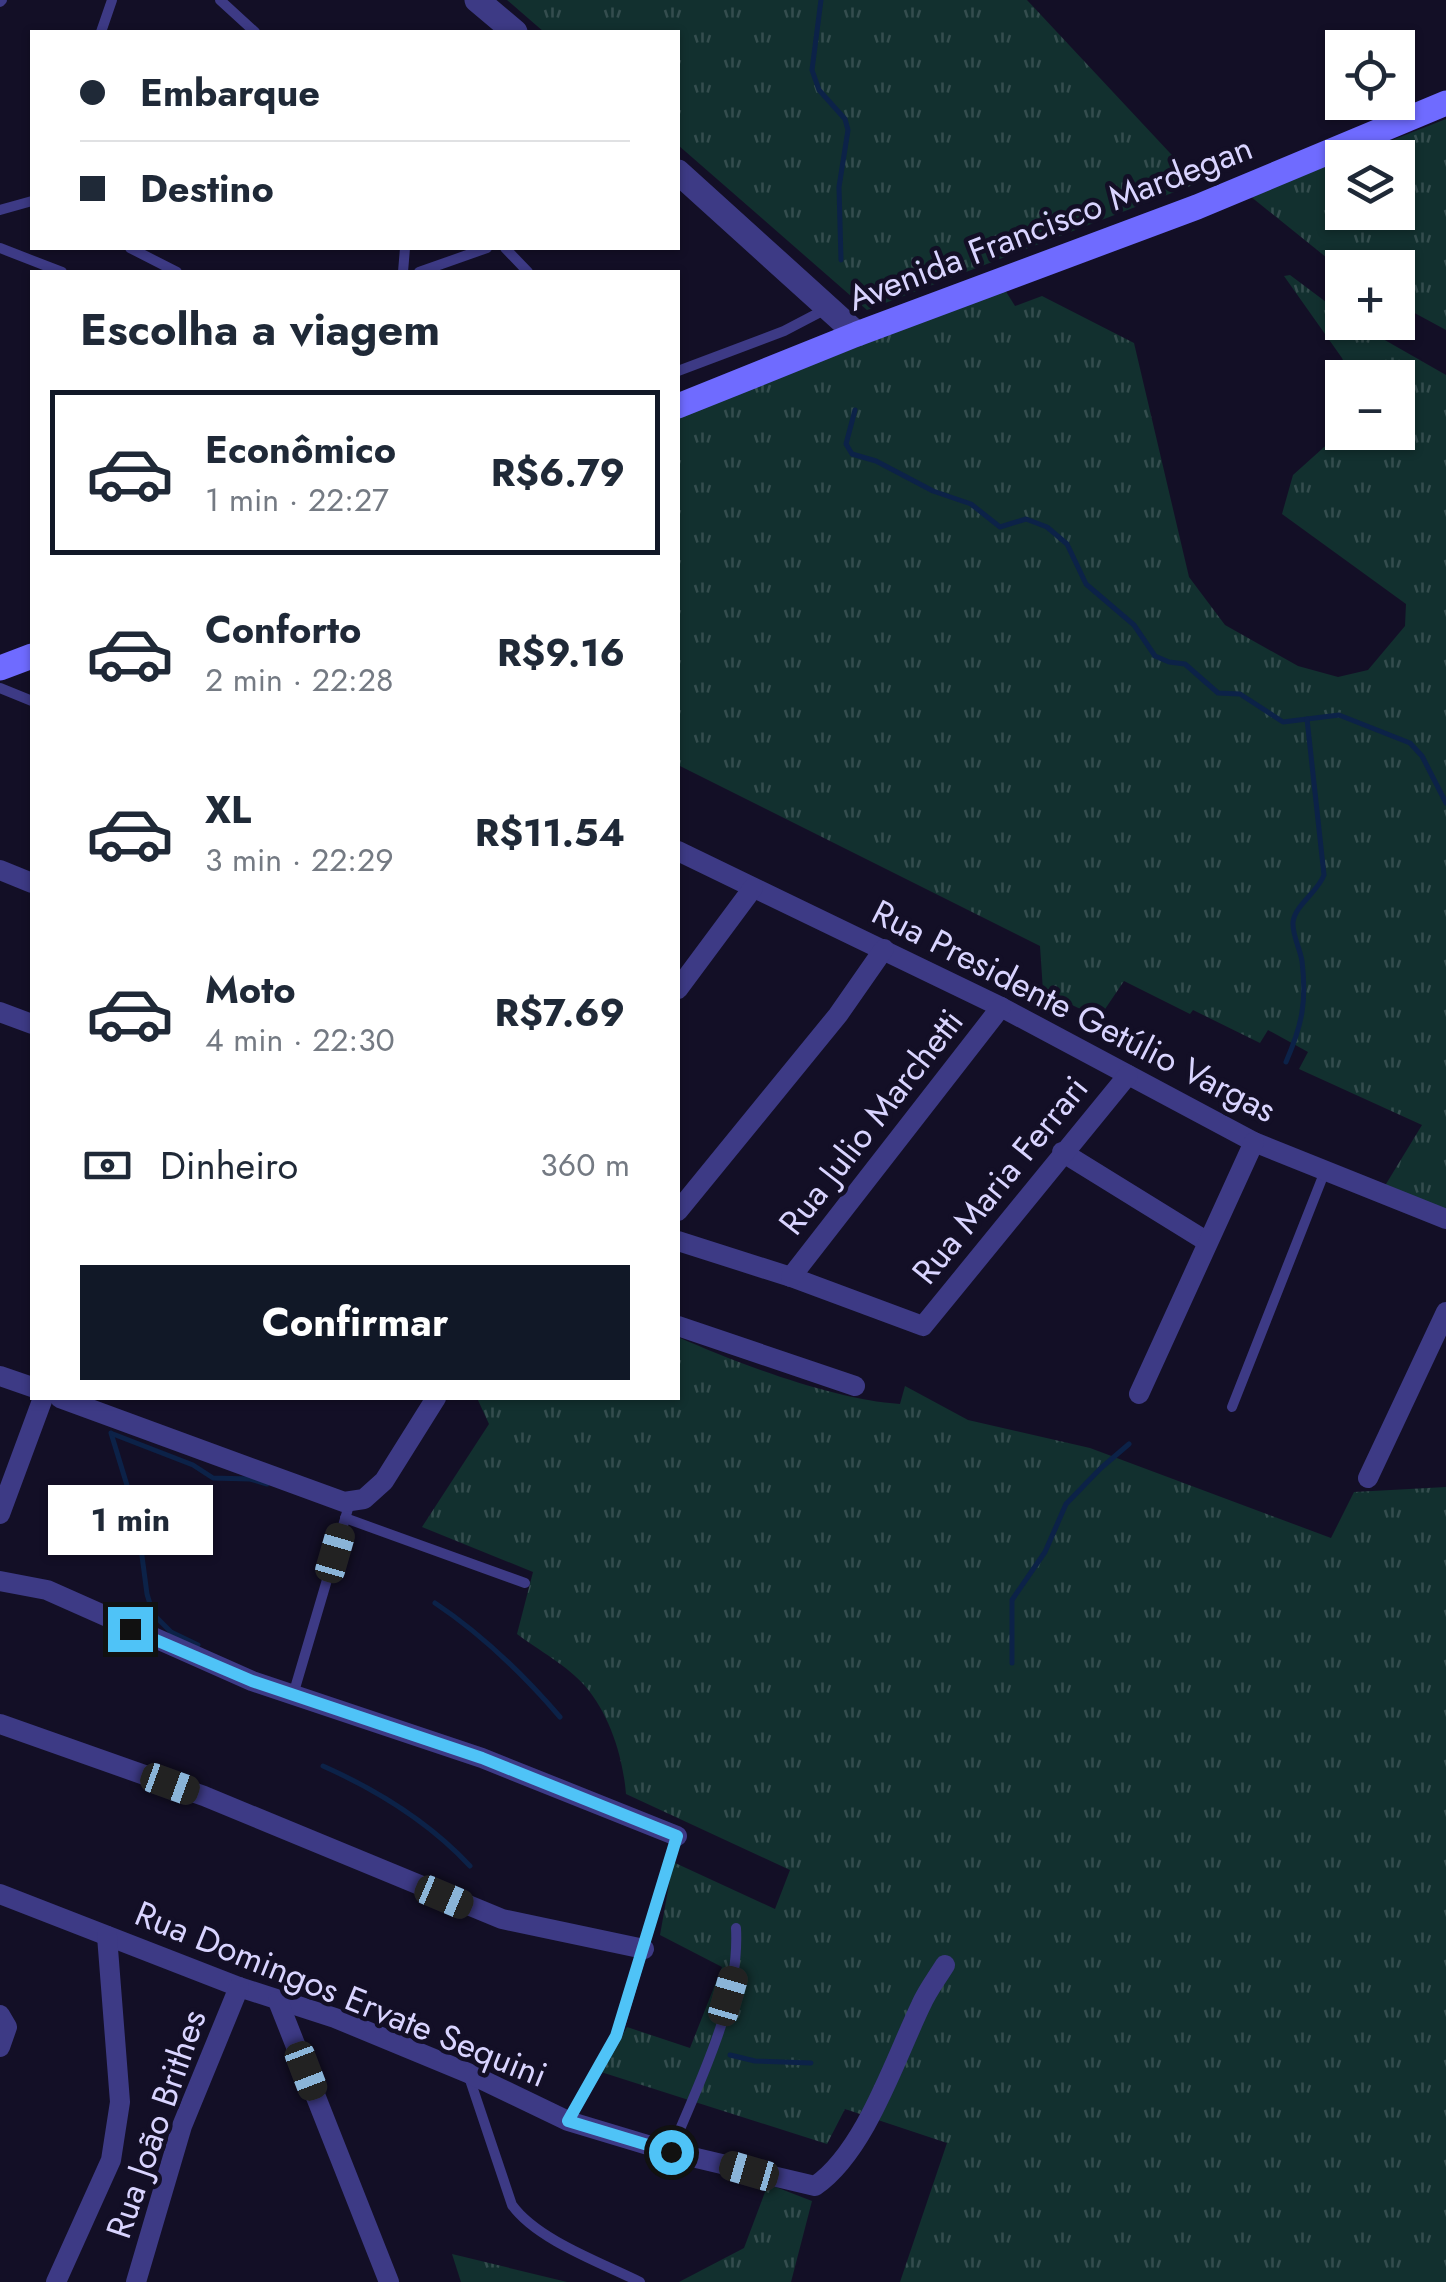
<!DOCTYPE html>
<html lang="pt">
<head>
<meta charset="utf-8">
<style>
  body { margin:0; font-family:Jost,sans-serif; background:#f6f6f7; color:#1f2937; height:100vh; display:flex; flex-direction:column; font-size:38px; white-space:nowrap }
  * { box-sizing:border-box; margin:0 }
  p { font-size:32px; color:#747a83 }
  .icon { flex:none; width:55px; height:55px; fill:none; stroke:currentColor; stroke-width:2; stroke-linecap:round; stroke-linejoin:round }
  .map { position:relative; flex:1; overflow:hidden }
  .panel { position:absolute; left:30px; top:270px; width:650px; height:1130px; display:flex; flex-direction:column; background:#fff; border-radius:0px; box-shadow:0 2px 8px #0004 }
  .panel>* { flex:none }
  .banner { position:absolute; left:30px; top:30px; width:650px; height:220px; border-radius:0px; box-shadow:0 2px 8px #0004; display:grid; align-content:center; height:220px; padding:0 50px; background:#fff }
  .fabs { position:absolute; left:1325px; top:30px; display:grid; gap:20px }
  .fabs a { display:grid; place-items:center; width:90px; height:90px; border-radius:0px; background:#fff; box-shadow:0 2px 8px #0004; font-size:50px }
  .end { position:absolute; width:45px; height:45px; margin:-22px; border:12px solid #4fc3f7; background:#111; box-shadow:0 0 0 5px #111 }
  .from { border-radius:50% }
  .bubble { position:absolute; height:70px; border-radius:0px; background:#fff; box-shadow:0 2px 8px #0004; font-size:32px; font-weight:700; line-height:70px; text-align:center }
  .car { position:absolute; width:30px; height:60px; margin:-30px -15px; border-radius:12px; box-shadow:0 0 8px 2px #0007; background:linear-gradient(#222 24%,#8ab4d8 0 40%,#222 0 76%,#8ab4d8 0 86%,#222 0) }
  .banner b { display:flex; align-items:center; gap:35px; height:95px; font-size:38px }
  .banner b+b { border-top:2px solid #e0e1e3 }
  .banner i { width:25px; height:25px; background:#1f2937 }
  ul { padding:0; list-style:none }
  li { display:flex; align-items:center; gap:30px; height:165px; margin:0 20px 15px; padding:0 30px; border:5px solid transparent; border-radius:0px }
  li div { flex:1 }
  li b { display:block; font-size:38px }
  li em { font-style:normal; font-weight:700 }
  li.selected { border-color:#111827 }
  li>.icon { width:90px; height:90px; stroke-width:1.5 }
  h2 { padding:0 50px; font-size:45px; line-height:120px }
  .pay { display:flex; align-items:center; gap:25px; height:110px; padding:0 50px; font-size:38px }
  .pay p { margin-inline-start:auto }
  .cta { display:flex; gap:20px; margin-top:auto; padding:20px 50px }
  .cta a { flex:1; height:115px; border-radius:0px; background:#111827; color:#fff; font-size:40px; font-weight:700; line-height:115px; text-align:center }
  .map>svg:first-child { display:block }
  .grass { fill:url(#grass-tufts) }
  .lines { fill:none; stroke-linecap:round; stroke-linejoin:round }
  .stream { stroke:#0c2248; stroke-width:5 }
  .service { stroke:#3d3a85; stroke-width:10 }
  .minor { stroke:#3d3a85; stroke-width:20 }
  .tertiary { stroke:#3d3a85; stroke-width:25 }
  .secondary { stroke:#6f6bff; stroke-width:25 }
  .route { stroke:#4fc3f7; stroke-width:12 }
  .labels { text-anchor:middle; stroke-width:9; stroke-linejoin:round; paint-order:stroke }
  .street-label { font-size:35px; fill:#d9d4ff; stroke:#130f26 }
</style>
</head>
<body>
<div class="map">
<svg width="1446" height="2282" viewBox="0 0 1446 2282">
  <defs>
    <pattern id="grass-tufts" width="24" height="20" patternUnits="userSpaceOnUse" patternTransform="scale(2.5)"><rect width="24" height="20" fill="#12302f"/><path d="M3 7l-1-3M5 7V3M7 7l1-3M15 17l-1-3M17 17v-4M19 17l1-3" fill="none" stroke="#344d4e"/></pattern>
  </defs>
  <rect width="100%" height="100%" fill="#130f26"/>
  <g class="grass">
    <polygon points="507,0 1027,0 1198,183 867,310 678,145 678,32 544,32"/>
    <polygon points="1446,119 1446,330 1398,304 1398,268 1342,270 1250,196 1342,160 1342,212 1398,212 1398,158 1349,157"/>
    <polygon points="1290,275 1342,314 1342,322 1355,323 1446,375 1446,1210 1383,1189 1422,1125 1299,1069 1308,1052 1268,1030 1260,1043 1193,1010 1190,1014 1124,981 1099,1018 1043,991 1040,946 678,765 678,416 1005,290 1015,306 1042,296 1134,343 1189,577 1225,625 1298,666 1338,677 1368,670 1405,626 1406,604 1282,514 1293,475 1342,431 1398,432 1398,378 1351,377 1342,358 1284,276"/>
    <path d="M678 1337C739 1364 834 1400 900 1404L905 1386 968 1420 1090 1448 1331 1538 1354 1492 1446 1487V2282H900L947 2143 845 2109 827 2144 601 2072 627 2027 690 2048 722 1967 660 1935 673 1862 775 1909 790 1870 626 1794C623 1757 610 1715 585 1686 568 1666 538 1650 517 1634L533 1572 422 1527 489 1424 477 1398H678Z"/>
    <polygon points="768,2184 812,2201 791,2282 679,2282 744,2248"/>
    <polygon points="452,2254 567,2282 461,2282"/>
  </g>
  <g class="lines">
    <g class="stream">
      <polyline points="821,0 812,70 819,90 845,119 848,130 839,187 841,260"/>
      <polyline points="855,410 846,444 852,454 876,461 933,491 971,504 1000,527 1026,519 1047,527 1067,544 1086,584 1134,625 1155,656 1169,662 1185,664 1218,693 1240,694 1283,722 1339,715 1410,743 1422,756 1446,803"/>
      <path d="M1286 1062C1302 1025 1307 1002 1302 961 1300 949 1292 934 1293 922 1295 905 1318 892 1324 875L1307 719"/>
      <polyline points="111,1433 137,1518 147,1594 153,1614 171,1632 198,1645"/>
      <polyline points="113,1434 193,1465 213,1478 250,1479 267,1484"/>
      <path d="M435 1603C483 1635 523 1674 560 1717"/>
      <polyline points="1012,1663 1012,1600 1045,1552 1066,1504 1101,1468 1129,1444"/>
      <path d="M323 1766C377 1790 430 1823 470 1866"/>
      <polyline points="730,2055 755,2061 811,2063"/>
    </g>
    <g class="service">
      <polyline points="220,0 255,32"/>
      <polyline points="0,2 2,0"/>
      <polyline points="101,32 112,0"/>
      <polyline points="0,210 32,201"/>
      <polyline points="0,248 62,272"/>
      <polyline points="130,248 177,272"/>
      <polyline points="505,248 528,272"/>
      <polyline points="403,272 405,248"/>
      <polyline points="419,272 487,248"/>
      <polyline points="678,371 784,331 828,308"/>
      <polyline points="0,688 32,701"/>
      <polyline points="1232,1407 1325,1171"/>
      <polyline points="345,1518 525,1583"/>
      <polyline points="293,1695 350,1502"/>
      <path d="M468 2074 512 2205C537 2240 602 2263 640 2282"/>
      <polyline points="569,2120 617,2036 677,1836"/>
      <path d="M671 2151C699 2081 740 2005 736 1928"/>
    </g>
    <g class="minor">
      <polyline points="678,851 1001,1007 1254,1142 1446,1219"/>
      <polyline points="0,870 32,883"/>
      <polyline points="678,989 753,888"/>
      <polyline points="0,1012 32,1024"/>
      <polyline points="1062,1152 1206,1241"/>
      <polyline points="678,1211 838,1015 884,949"/>
      <polyline points="678,1241 791,1277 923,1326 1128,1075"/>
      <polyline points="791,1277 1001,1007"/>
      <polyline points="678,1326 855,1386"/>
      <polyline points="0,1376 32,1387"/>
      <polyline points="1139,1394 1254,1142"/>
      <polyline points="60,1398 344,1502 364,1499 384,1481 436,1398"/>
      <polyline points="1368,1478 1446,1312"/>
      <polyline points="0,1514 43,1398"/>
      <polyline points="0,1581 47,1590 252,1681 482,1758 677,1836"/>
      <polyline points="0,1724 204,1796 502,1919 644,1949"/>
      <path d="M0 1894 239 1987 335 2018 468 2073 568 2121 671 2152 815 2186C865 2152 895 2059 921 2005 927 1991 937 1978 945 1965"/>
      <polyline points="278,2001 389,2282"/>
      <polyline points="0,2015 7,2027 0,2047"/>
      <polyline points="56,2282 111,2160 120,2102 107,1936"/>
      <polyline points="136,2282 182,2126 239,1987"/>
    </g>
    <g class="tertiary">
      <polyline points="477,0 515,32"/>
      <polyline points="678,172 857,334"/>
    </g>
    <g class="secondary">
      <polyline points="678,406 857,334 1197,207 1446,103"/>
      <polyline points="0,668 32,656"/>
    </g>
  </g>
  <g class="lines">
    <polyline class="route" points="130,1629 252,1681 482,1758 677,1836 616,2036 568,2121 671,2152"/>
  </g>
  <g class="labels">
    <g class="street-label">
      <text transform="translate(1050 223) rotate(-21)" y="12">Avenida Francisco Mardegan</text>
      <text transform="translate(1074 1011) rotate(27)" y="12">Rua Presidente Getúlio Vargas</text>
      <text transform="translate(871 1122) rotate(-52)" y="12">Rua Julio Marchetti</text>
      <text transform="translate(1000 1180) rotate(-51)" y="12">Rua Maria Ferrari</text>
      <text transform="translate(341 1994) rotate(22)" y="12">Rua Domingos Ervate Sequini</text>
      <text transform="translate(156 2124) rotate(-71)" y="12">Rua João Brithes</text>
    </g>
  </g>
</svg>
<div class="fabs">
<a><svg class="icon" aria-label="locate" viewBox="0 0 24 24"><circle cx="12" cy="12" r="6"/><path d="M12 2v4M12 18v4M2 12h4M18 12h4"/></svg></a>
<a><svg class="icon" aria-label="layers" viewBox="0 0 24 24"><path d="M12 4l9 5-9 5-9-5zM3 14l9 5 9-5"/></svg></a>
<a>+</a>
<a>−</a>
</div>
<i class="end from" style="left:671px;top:2152px"></i>
<i class="end" style="left:130px;top:1629px"></i>
<div class="bubble" style="left:48px;top:1485px;width:165px">1 min</div>
<i class="car" style="left:335px;top:1553px;rotate:16deg"></i>
<i class="car" style="left:170px;top:1784px;rotate:110deg"></i>
<i class="car" style="left:444px;top:1897px;rotate:113deg"></i>
<i class="car" style="left:728px;top:1996px;rotate:16deg"></i>
<i class="car" style="left:306px;top:2071px;rotate:159deg"></i>
<i class="car" style="left:749px;top:2171px;rotate:286deg"></i>
<div class="banner">
<b><i class="from"></i>Embarque</b>
<b><i></i>Destino</b>
</div>
<section class="panel">
<h2>Escolha a viagem</h2>
<ul>
<li class="selected"><svg class="icon" aria-label="car" viewBox="0 0 24 24"><path d="M5 17H2v-5l4-1 3-4h7l3 4 3 1v5h-3M9 17h6M6 11h13"/><circle cx="7" cy="17" r="2"/><circle cx="17" cy="17" r="2"/></svg><div><b>Econômico</b><p>1 min · 22:27</p></div><em>R$6.79</em></li>
<li><svg class="icon" aria-label="car" viewBox="0 0 24 24"><path d="M5 17H2v-5l4-1 3-4h7l3 4 3 1v5h-3M9 17h6M6 11h13"/><circle cx="7" cy="17" r="2"/><circle cx="17" cy="17" r="2"/></svg><div><b>Conforto</b><p>2 min · 22:28</p></div><em>R$9.16</em></li>
<li><svg class="icon" aria-label="car" viewBox="0 0 24 24"><path d="M5 17H2v-5l4-1 3-4h7l3 4 3 1v5h-3M9 17h6M6 11h13"/><circle cx="7" cy="17" r="2"/><circle cx="17" cy="17" r="2"/></svg><div><b>XL</b><p>3 min · 22:29</p></div><em>R$11.54</em></li>
<li><svg class="icon" aria-label="car" viewBox="0 0 24 24"><path d="M5 17H2v-5l4-1 3-4h7l3 4 3 1v5h-3M9 17h6M6 11h13"/><circle cx="7" cy="17" r="2"/><circle cx="17" cy="17" r="2"/></svg><div><b>Moto</b><p>4 min · 22:30</p></div><em>R$7.69</em></li>
</ul>
<div class="pay"><svg class="icon" aria-label="cash" viewBox="0 0 24 24"><path d="M3 7h18v10H3z"/><circle cx="12" cy="12" r="2"/></svg>Dinheiro<p>360 m</p></div>
<div class="cta"><a>Confirmar</a></div>
</section>
</div>
</body>
</html>
